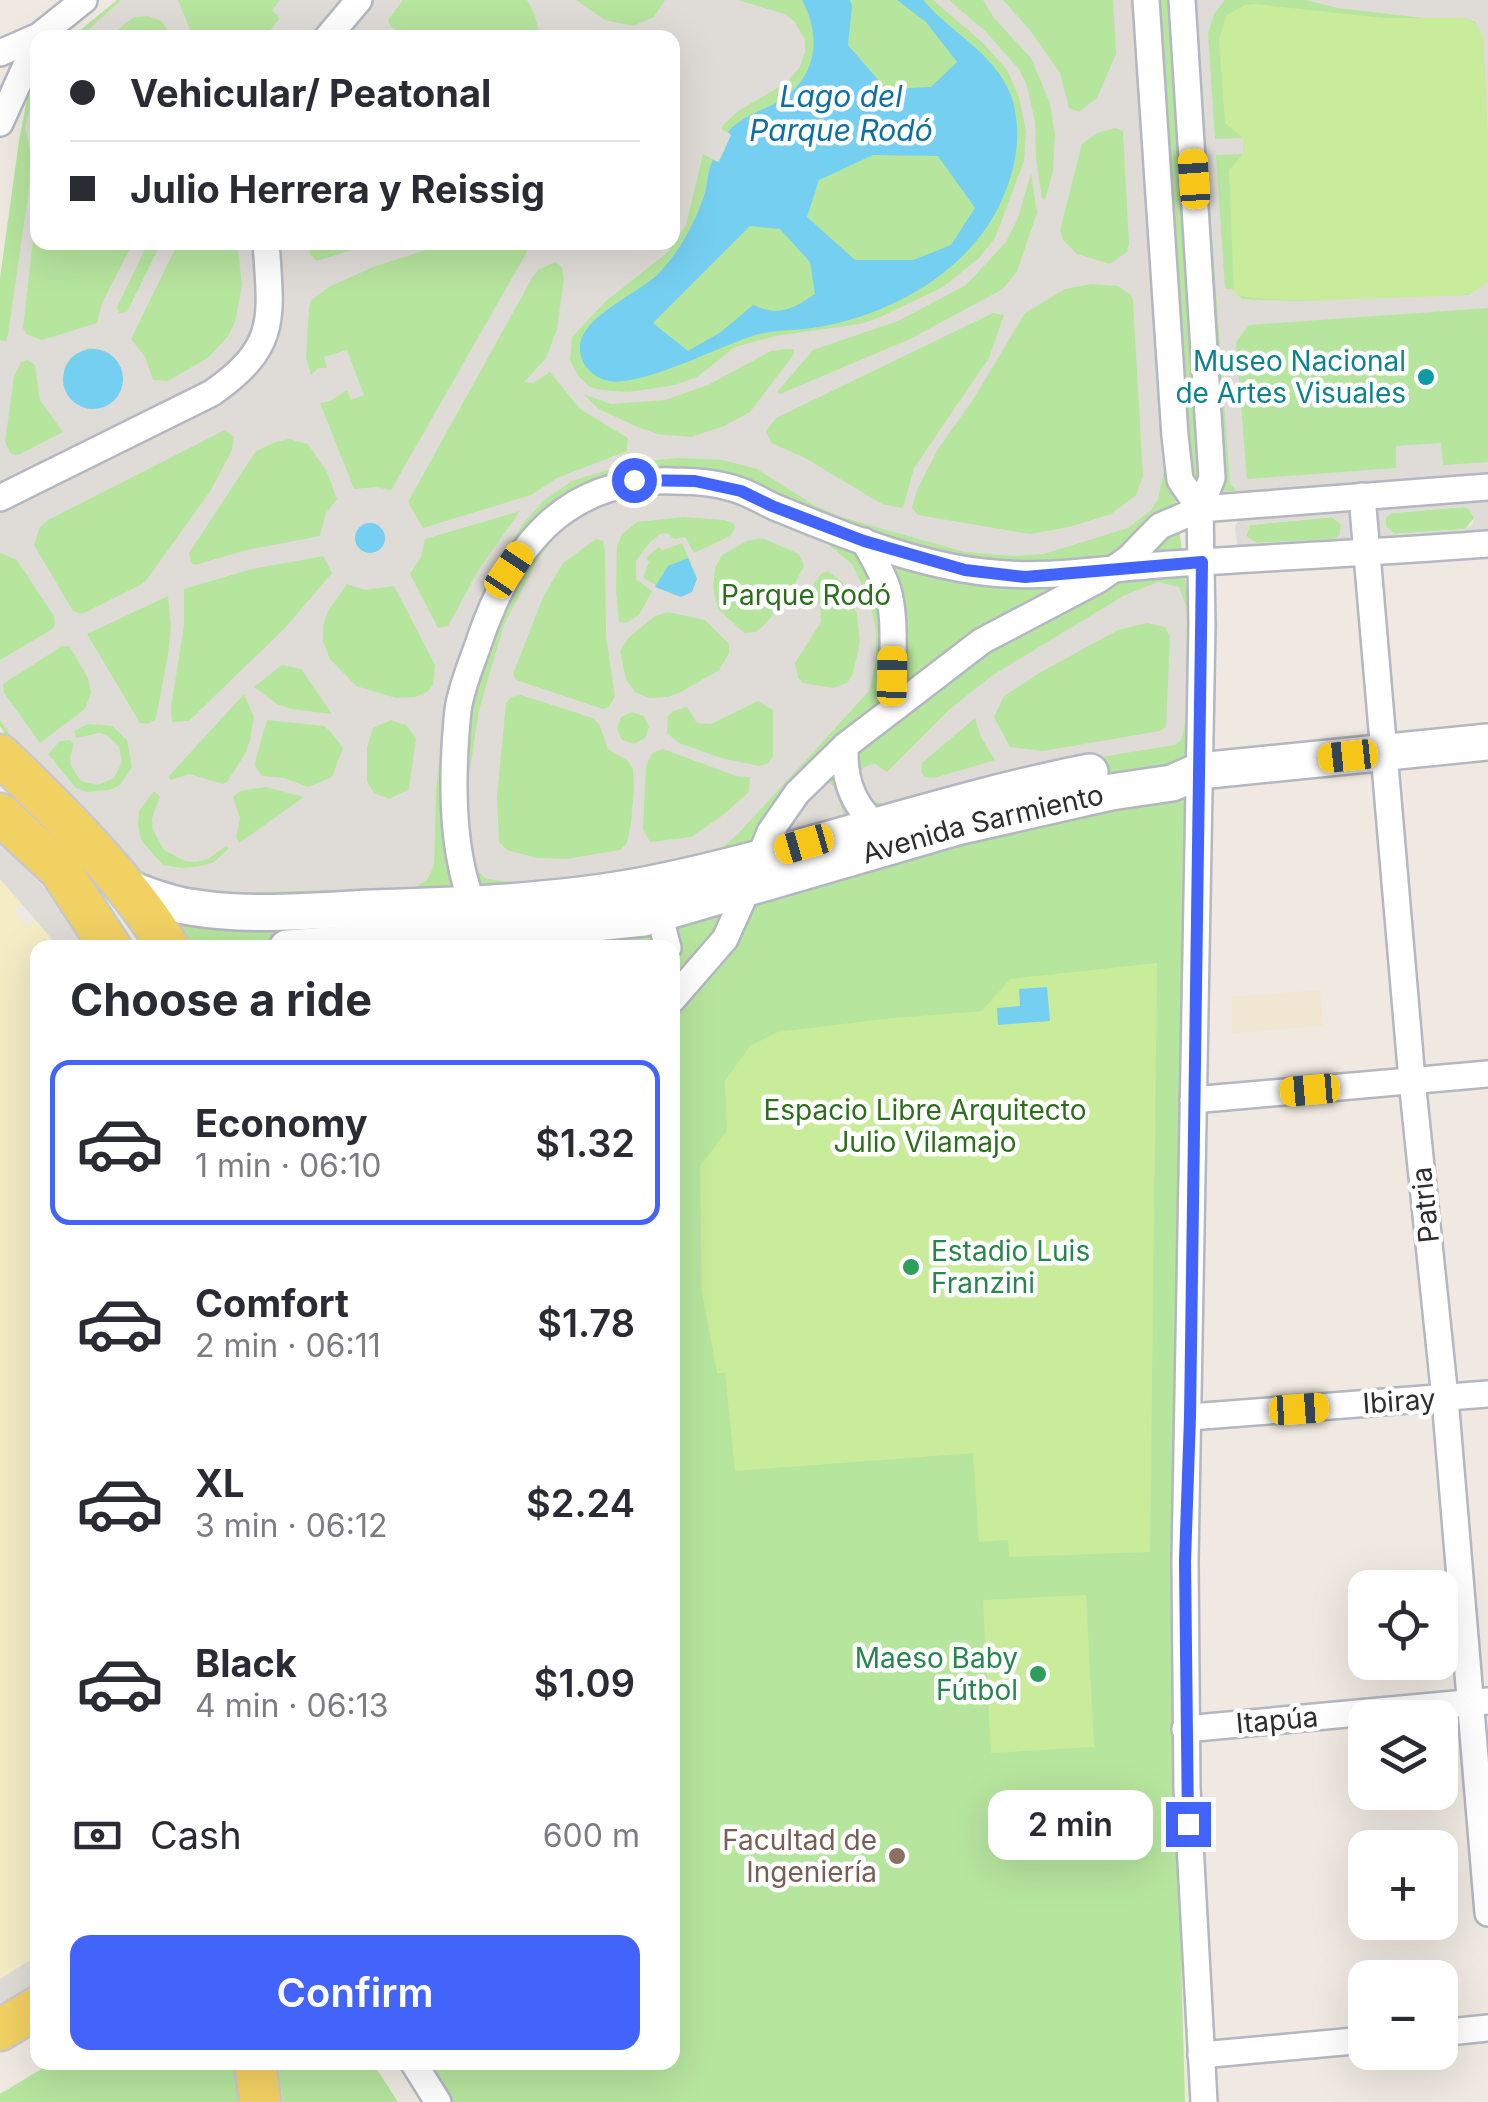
<!DOCTYPE html>
<html lang="en">
<head>
<meta charset="utf-8">
<style>
  body { margin:0; font-family:Inter,sans-serif; background:#f2f2f3; color:#2b2b33; height:100vh; display:flex; flex-direction:column; font-size:38px; white-space:nowrap }
  * { box-sizing:border-box; margin:0 }
  p { font-size:32px; color:#7c7c81 }
  .icon { flex:none; width:55px; height:55px; fill:none; stroke:currentColor; stroke-width:2; stroke-linecap:round; stroke-linejoin:round }
  .map { position:relative; flex:1; overflow:hidden }
  .details { position:absolute; left:30px; top:940px; width:650px; height:1130px; display:flex; flex-direction:column; background:#fff; border-radius:20px; box-shadow:0 10px 40px #0002 }
  .details>* { flex:none }
  .top-card { position:absolute; left:30px; top:30px; width:650px; height:220px; border-radius:20px; box-shadow:0 10px 40px #0002; display:grid; align-content:center; height:220px; padding:0 40px; background:#fff }
  .buttons { position:absolute; left:1348px; top:1570px; display:grid; gap:20px }
  .buttons a { display:grid; place-items:center; width:110px; height:110px; border-radius:20px; background:#fff; box-shadow:0 10px 40px #0002; font-size:50px }
  .end { position:absolute; width:45px; height:45px; margin:-22px; border:12px solid #4264fb; background:#fff; box-shadow:0 0 0 5px #fff }
  .from { border-radius:50% }
  .bubble { position:absolute; height:70px; border-radius:20px; background:#fff; box-shadow:0 10px 40px #0002; font-size:32px; font-weight:600; line-height:70px; text-align:center }
  .car { position:absolute; width:30px; height:60px; margin:-30px -15px; border-radius:12px; box-shadow:0 0 8px 2px #0007; background:linear-gradient(#f5c518 24%,#345 0 40%,#f5c518 0 76%,#345 0 86%,#f5c518 0) }
  .top-card b { display:flex; align-items:center; gap:35px; height:95px; font-size:38px }
  .top-card b+b { border-top:2px solid #e1e1e2 }
  .top-card i { width:25px; height:25px; background:#2b2b33 }
  ul { padding:0; list-style:none }
  li { display:flex; align-items:center; gap:30px; height:165px; margin:0 20px 15px; padding:0 20px; border:5px solid transparent; border-radius:20px }
  li div { flex:1 }
  li b { display:block; font-size:38px }
  li em { font-style:normal; font-weight:600 }
  li.selected { border-color:#4264fb }
  li>.icon { width:90px; height:90px; stroke-width:1.5 }
  h2 { padding:0 40px; font-size:45px; line-height:120px }
  .pay { display:flex; align-items:center; gap:25px; height:110px; padding:0 40px; font-size:38px }
  .pay p { margin-inline-start:auto }
  .action { display:flex; gap:20px; margin-top:auto; padding:20px 40px }
  .action a { flex:1; height:115px; border-radius:20px; background:#4264fb; color:#fff; font-size:40px; font-weight:600; line-height:115px; text-align:center }
  .map>svg:first-child { display:block }
  .education { fill:#f0e6d1 }
  .green { fill:#b6e59e }
  .sand { fill:#f3ecc5 }
  .pitch { fill:#c9ec9a }
  .plaza { fill:#dfdcd8; fill-rule:evenodd }
  .water { fill:#75cff0; fill-rule:evenodd }
  .lines { fill:none; stroke-linecap:round; stroke-linejoin:round }
  .street-casing { stroke:#b4b7c1; stroke-width:30 }
  .secondary-casing { stroke:#b4b7c1; stroke-width:40 }
  .primary-casing { stroke:#c9c9c9; stroke-width:45 }
  .street { stroke:#fff; stroke-width:25 }
  .secondary { stroke:#fff; stroke-width:35 }
  .primary { stroke:#f2d163; stroke-width:40 }
  .route { stroke:#4264fb; stroke-width:12 }
  .culture-dot { fill:#0f9aa8; stroke:#fff; stroke-width:4 }
  .leisure-dot { fill:#2e9e5b; stroke:#fff; stroke-width:4 }
  .education-dot { fill:#8d6e63; stroke:#fff; stroke-width:4 }
  .labels { text-anchor:middle; stroke-width:9; stroke-linejoin:round; paint-order:stroke }
  .culture-label { font-size:28px; fill:#0d838f; stroke:#fff; text-anchor:end }
  .park-label { font-size:28px; fill:#2c6e1b; stroke:#fff }
  .street-label { font-size:28px; fill:#2e2e2e; stroke:#fff }
  .leisure-label { font-size:28px; fill:#27864d; stroke:#fff; text-anchor:start }
  .education-label { font-size:28px; fill:#785e54; stroke:#fff; text-anchor:end }
  .water-label { font-size:30px; font-style:italic; fill:#0d6fa3; stroke:#fff }
</style>
</head>
<body>
<div class="map">
<svg width="1488" height="2102" viewBox="0 0 1488 2102">
  <rect width="100%" height="100%" fill="#efe9e1"/>
  <polygon class="education" points="1320,990 1323,1026 1232,1033 1232,997"/>
  <g class="green">
    <polygon points="117,0 1488,0 1488,473 1175,495 1189,608 1175,1732 1185,2102 451,2102 424,2063 672,2062 672,948 188,947 12,746 0,726 0,278 19,141 29,88 37,78 38,242 672,242 672,38 72,37"/>
    <polygon points="1464,507 1469,509 1474,518 1465,529 1395,534 1386,527 1385,518 1392,513"/>
    <polygon points="1332,517 1341,524 1340,535 1335,539 1256,543 1246,536 1250,525"/>
    <polygon points="53,2062 237,2063 243,2102 0,2102 0,2094"/>
    <polygon points="277,2063 373,2063 398,2102 283,2102"/>
  </g>
  <polygon class="sand" points="0,879 23,903 14,912 27,927 37,920 59,947 38,948 37,1956 0,1979"/>
  <g class="pitch">
    <path d="M1255 4 1384 18H1465L1478 25 1483 36 1488 142V282L1477 292C1451 301 1249 306 1234 293L1229 170 1243 154 1242 137 1225 123 1219 39 1227 15 1245 5Z"/>
    <polygon points="1157,963 1150,1552 1009,1557 1008,1540 979,1542 973,1453 735,1471 725,1373 717,1373 702,1292 700,1166 727,1131 725,1081 750,1046 778,1032 883,1019 982,1011 1010,979"/>
    <polygon points="1086,1595 1094,1747 991,1753 983,1600"/>
  </g>
  <g class="plaza">
    <polygon points="121,0 178,0 193,37 173,37 161,21 148,16 134,17 108,37 80,37"/>
    <polygon points="280,0 403,0 388,20 391,27 407,37 264,38 280,18 272,10"/>
    <path d="M527 0H576L605 20 633 26 654 17 665 0H738L785 14 794 21 805 40V52L800 67 786 83 738 111 724 124 721 129 732 135 718 162 703 154 686 225 668 252 606 301 572 337 570 360 579 377 590 387 602 390 629 392 675 385 697 377 735 347 775 336 860 324 878 318 943 287 979 258 995 238 1024 161 1026 131 1019 97 1007 70 983 43 933 0H949L986 32 1019 69 1027 86 1035 122 1036 159 1042 199 1045 200 1053 171 1055 136 1050 103 1031 58 994 18 983 0H1003L1029 29 1060 73 1069 108 1079 112 1097 98 1116 54 1113 0H1134L1166 463 1158 499 1151 510 1128 528 1044 554 1013 556 965 552 841 517 812 504 757 469 723 460 678 458 634 462 572 481 543 501 522 525 490 577 472 616 446 707 436 789 434 866 427 880 414 888 224 893 177 887 156 879 116 855 16 744 0 720V660L51 630 55 625 54 616 17 560 0 553V340L7 341 28 196 31 155 25 127 34 94 37 89V205L23 328 26 334 42 340 97 323 102 303 133 243H148L117 307 119 313 127 312 161 243H178L131 339 145 357 153 380 168 381 209 357 228 336 235 322 242 285 237 243H307L310 254 317 261 374 243H448L373 267 329 287 311 300 309 307 306 357 311 375 318 368H327L324 357 347 350 364 395 351 400 347 390 330 401 320 403 354 489 375 487 391 490 532 243 672 242V38L540 37 535 15ZM1115 128 1123 131 1129 244 1127 252 1110 264 1077 254 1063 240 1060 230 1082 144 1097 133ZM1031 173 1037 213 1017 271 1003 289 910 339 780 394 777 392 813 350 898 321 966 285 1006 242 1018 218ZM555 262 562 267 564 279 557 329 546 358 524 382 533 383 550 372 580 409 628 438 627 451 557 478 531 495 423 528 408 502 532 278 538 270ZM1091 284 1118 286 1131 295 1133 301 1143 476 1136 495 1111 514 1069 527 1030 534 918 515 912 508 917 490 938 449 974 398 1025 313 1065 289ZM993 313 1004 315 989 358 914 468 903 508 882 504 805 458 771 443 766 431 776 418ZM89 348 99 349 92 410 73 402 63 385 65 366 71 357ZM788 349H794V354L750 412 724 426 691 437 657 434 635 426 599 409 583 394 611 404 665 400 708 385 771 351ZM27 360 35 365 40 400 63 432 18 455 11 454 5 442 14 376 21 362ZM225 430 234 437 232 450 211 490 148 578 142 584 82 614 73 611 34 545 40 527 48 520ZM289 439 308 444 327 472 337 499 326 513 320 536 247 550 195 565 191 563 189 553 256 451 275 442ZM520 511 479 569 448 626 438 628 410 574 421 557 425 539ZM323 556 332 573 285 628 189 721 172 722 171 707 184 626V589L252 569ZM347 584 365 590 394 586 435 665 433 685 427 692 415 697 396 698 356 686 330 659 323 642V626L328 611ZM168 596 171 626 168 654 157 714 155 720 147 724 140 723 87 634ZM62 646 70 647 88 678 91 693 85 709 40 743 4 693 3 684ZM282 665 301 669 332 714 290 709 277 704 254 687ZM244 694 254 717 250 740 245 754 227 782 223 784 189 774 171 780 168 777ZM267 720 324 726 331 732 343 748 332 777 308 787 284 778 262 776 255 766 256 758ZM391 720 406 725 416 738 409 789 389 799 374 793 367 782V747L373 728ZM88 724 112 726 127 740 132 767 120 785 110 790 87 792 76 788 48 754 60 741 70 740 74 744 70 758 71 766 81 781 98 785 114 778 122 762 119 747 107 735 99 733 76 738 74 731ZM266 787 304 797 239 843 236 837 240 818 233 797 240 791ZM154 791 160 797 152 818 153 830 164 850 185 861 196 862 208 859 226 846 229 848 225 852 214 862 201 866 182 868 163 865 141 840 138 824 139 811Z"/>
    <polygon points="1195,0 1225,0 1214,14 1208,33 1215,139 1243,138 1243,154 1216,155 1225,289 1232,289 1242,299 1300,301 1468,295 1488,282 1488,308 1249,325 1236,342 1247,479 1396,468 1396,446 1441,443 1443,465 1488,462 1488,479 1241,495 1230,484"/>
    <polygon points="1305,0 1488,0 1488,142 1483,36 1475,22 1465,18 1423,18 1338,8"/>
    <path d="M713 492 828 544 852 564 869 599 876 630V661L869 691 738 834 724 846 698 855 596 874 520 883 487 879 476 870 472 861 468 824V783L479 710 504 625 537 560 563 527 582 512 607 502 651 493ZM684 517 724 520 733 523 735 528 730 536 694 553 685 537 674 539 667 533 660 534 650 542 636 561V579L652 591 639 615 626 623 619 622 616 589 617 546 622 534 637 522ZM762 538 799 554 804 566 786 600 763 626 756 632 744 633 718 609 713 588 715 568 722 555 747 541ZM596 539 603 541 605 552 606 637 615 696 609 707 603 709 516 680 513 674 543 597 563 563ZM682 543 696 575 674 595 643 578 649 562 646 558 658 547 663 550ZM828 571 842 582 848 593 857 614 860 642 853 674 847 683 833 688 803 683 798 678 795 663 821 622 820 605 807 594 821 574ZM668 612 705 620 729 644V653L719 670 681 692 668 697 649 698 635 692 626 679 620 651 629 637 655 616ZM521 695 593 718 599 724 608 749 628 761 633 769 634 789 631 823 627 843 620 850 566 859 537 858 507 850 499 842 497 797 506 703 511 697ZM758 701 773 710V756L769 763 759 766 721 758 679 743 667 733 668 716 673 711 687 707 697 723 711 724ZM632 712 644 716 649 727 645 738 634 744 622 740 617 729 621 717ZM663 749 736 776 750 777 749 792 723 815 691 837 650 842 643 829 646 766 652 753Z"/>
    <path d="M1488 496V536L1382 543 1377 537 1375 515 1379 506ZM1464 507 1469 509 1474 518 1473 524 1465 529 1395 534 1386 527V518L1392 513Z"/>
    <path d="M1344 508 1350 512 1351 544 1241 550 1237 544 1235 526 1242 514ZM1332 517 1341 524 1340 535 1335 539 1256 543 1246 536 1250 525Z"/>
    <path d="M1158 582 1179 587 1187 609 1186 720 1181 740 1175 745 1088 759 891 806 868 799 859 775 863 768 874 763 887 772 951 708 993 675 1125 595ZM1147 623 1165 627 1170 637 1166 727 1160 731 1043 751 1010 747 994 717 1004 696 1041 672 1118 630ZM975 718 981 737 995 760 934 778 924 777 921 771 922 763Z"/>
    <polygon points="827,781 834,787 845,818 787,834 785,828"/>
    <polygon points="0,840 59,904 88,947 59,947 0,879"/>
    <polygon points="37,1956 37,1982 0,2005 0,1979"/>
  </g>
  <g class="water">
    <path d="M802 0H850L852 6 848 45 886 89 931 87 957 62 926 22 897 0H923C950 32 993 52 1010 93 1022 125 1018 159 1006 190 978 266 897 313 819 327 797 331 774 329 752 336 716 348 643 386 609 381 594 378 581 366 580 350 578 317 637 295 658 274 678 254 695 223 704 196 708 184 707 171 713 160L719 162 731 135 728 132C741 117 759 112 776 103 816 80 823 39 802 0ZM873 155 938 156 975 208 951 245 913 260H855L807 217 819 180ZM750 226 780 229 810 262 815 294C793 309 779 317 753 305L721 332 688 351 653 323Z"/>
    <circle cx="93" cy="379" r="30"/>
    <circle cx="370" cy="538" r="15"/>
    <polygon points="688,558 697,579 692,592 681,597 655,587 668,566"/>
    <polygon points="1047,987 1050,1021 998,1025 997,1008 1020,1006 1019,989"/>
  </g>
  <g class="lines">
    <defs>
      <g id="street">
        <polyline points="1146,0 1175,436 1180,480 1200,509"/>
        <polyline points="1182,0 1212,478 1200,509 1202,625 1185,1561 1187,1788 1204,2102"/>
        <polyline points="327,38 359,0"/>
        <polyline points="0,53 39,36 84,0"/>
        <polyline points="0,123 38,39"/>
        <polyline points="1362,496 1412,1080 1445,1398 1488,1913"/>
        <path d="M0 498 212 393C279 346 271 318 266 242"/>
        <path d="M864 541C872 556 883 573 888 590 898 628 889 668 896 707"/>
        <path d="M845 746C844 778 851 803 876 825"/>
        <polyline points="760,857 770,832 797,793 845,746 982,641 1098,580 1129,558 1160,526 1200,509 1488,487"/>
        <polyline points="655,898 668,948"/>
        <path d="M474 919C473 900 465 886 462 868 451 819 453 760 458 710 461 688 471 665 478 645 510 548 564 477 674 481 696 481 720 483 741 491 755 496 768 505 782 510 845 536 915 564 983 572 1047 580 1108 568 1171 564 1277 557 1382 552 1488 544"/>
        <polyline points="672,1000 725,939 747,890"/>
        <polyline points="1193,1100 1488,1074"/>
        <polyline points="1190,1417 1488,1394"/>
        <polyline points="1185,1729 1488,1701"/>
        <polyline points="1440,2033 1488,2028"/>
        <polyline points="1201,2055 1365,2040"/>
        <polyline points="413,2062 438,2102"/>
      </g>
      <g id="secondary">
        <path d="M125 887C146 895 168 904 190 907 249 917 312 911 371 908 464 905 559 902 650 884 799 854 941 801 1090 772"/>
        <path id="s1" d="M287 948 475 935 644 918 957 827 1111 792 1172 783 1199 771 1488 742"/>
      </g>
      <g id="primary">
        <path d="M0 755C57 809 128 880 169 948"/>
        <polyline points="0,814 60,870 111,948"/>
        <polyline points="0,2030 38,2007"/>
        <polyline points="255,2062 260,2102"/>
      </g>
    </defs>
    <use href="#street" class="street-casing"/>
    <use href="#secondary" class="secondary-casing"/>
    <use href="#primary" class="primary-casing"/>
    <use href="#street" class="street"/>
    <use href="#secondary" class="secondary"/>
    <use href="#primary" class="primary"/>
  </g>
  <g class="lines">
    <polyline class="route" points="634,480 695,481 741,491 772,506 864,541 965,570 1025,577 1202,562 1190,1417 1185,1561 1188,1824"/>
  </g>
  <circle class="culture-dot" cx="1426" cy="377" r="10"/>
  <g class="leisure-dot">
    <circle cx="911" cy="1267" r="10"/>
    <circle cx="1038" cy="1674" r="10"/>
  </g>
  <circle class="education-dot" cx="897" cy="1856" r="10"/>
  <g class="labels">
    <g class="culture-label">
      <text x="1406" y="371">Museo Nacional<tspan x="1406" dy="32">de Artes Visuales</tspan></text>
    </g>
    <g class="park-label">
      <text x="806" y="605">Parque Rodó</text>
      <text x="925" y="1120">Espacio Libre Arquitecto<tspan x="925" dy="32">Julio Vilamajo</tspan></text>
    </g>
    <g class="street-label">
      <text dy="10" stroke="none"><textPath href="#s1" startOffset="710">Avenida Sarmiento</textPath></text>
      <text transform="translate(1425 1205) rotate(-96)" y="10">Patria</text>
      <text transform="translate(1399 1401) rotate(-4)" y="10">Ibiray</text>
      <text transform="translate(1277 1720) rotate(-5)" y="10">Itapúa</text>
    </g>
    <g class="leisure-label">
      <text x="931" y="1261">Estadio Luis<tspan x="931" dy="32">Franzini</tspan></text>
      <text x="1018" y="1668" text-anchor="end">Maeso Baby<tspan x="1018" dy="32">Fútbol</tspan></text>
    </g>
    <g class="education-label">
      <text x="877" y="1850">Facultad de<tspan x="877" dy="32">Ingeniería</tspan></text>
    </g>
    <g class="water-label">
      <text x="841" y="107">Lago del<tspan x="841" dy="34">Parque Rodó</tspan></text>
    </g>
  </g>
</svg>
<div class="buttons">
<a><svg class="icon" aria-label="locate" viewBox="0 0 24 24"><circle cx="12" cy="12" r="6"/><path d="M12 2v4M12 18v4M2 12h4M18 12h4"/></svg></a>
<a><svg class="icon" aria-label="layers" viewBox="0 0 24 24"><path d="M12 4l9 5-9 5-9-5zM3 14l9 5 9-5"/></svg></a>
<a>+</a>
<a>−</a>
</div>
<i class="end from" style="left:634px;top:480px"></i>
<i class="end" style="left:1188px;top:1824px"></i>
<div class="bubble" style="left:988px;top:1790px;width:165px">2 min</div>
<i class="car" style="left:1194px;top:179px;rotate:356deg"></i>
<i class="car" style="left:509px;top:570px;rotate:34deg"></i>
<i class="car" style="left:892px;top:676px;rotate:1deg"></i>
<i class="car" style="left:1348px;top:756px;rotate:264deg"></i>
<i class="car" style="left:804px;top:844px;rotate:254deg"></i>
<i class="car" style="left:1310px;top:1090px;rotate:265deg"></i>
<i class="car" style="left:1299px;top:1409px;rotate:86deg"></i>
<div class="top-card">
<b><i class="from"></i>Vehicular/ Peatonal</b>
<b><i></i>Julio Herrera y Reissig</b>
</div>
<section class="details">
<h2>Choose a ride</h2>
<ul>
<li class="selected"><svg class="icon" aria-label="car" viewBox="0 0 24 24"><path d="M5 17H2v-5l4-1 3-4h7l3 4 3 1v5h-3M9 17h6M6 11h13"/><circle cx="7" cy="17" r="2"/><circle cx="17" cy="17" r="2"/></svg><div><b>Economy</b><p>1 min · 06:10</p></div><em>$1.32</em></li>
<li><svg class="icon" aria-label="car" viewBox="0 0 24 24"><path d="M5 17H2v-5l4-1 3-4h7l3 4 3 1v5h-3M9 17h6M6 11h13"/><circle cx="7" cy="17" r="2"/><circle cx="17" cy="17" r="2"/></svg><div><b>Comfort</b><p>2 min · 06:11</p></div><em>$1.78</em></li>
<li><svg class="icon" aria-label="car" viewBox="0 0 24 24"><path d="M5 17H2v-5l4-1 3-4h7l3 4 3 1v5h-3M9 17h6M6 11h13"/><circle cx="7" cy="17" r="2"/><circle cx="17" cy="17" r="2"/></svg><div><b>XL</b><p>3 min · 06:12</p></div><em>$2.24</em></li>
<li><svg class="icon" aria-label="car" viewBox="0 0 24 24"><path d="M5 17H2v-5l4-1 3-4h7l3 4 3 1v5h-3M9 17h6M6 11h13"/><circle cx="7" cy="17" r="2"/><circle cx="17" cy="17" r="2"/></svg><div><b>Black</b><p>4 min · 06:13</p></div><em>$1.09</em></li>
</ul>
<div class="pay"><svg class="icon" aria-label="cash" viewBox="0 0 24 24"><path d="M3 7h18v10H3z"/><circle cx="12" cy="12" r="2"/></svg>Cash<p>600 m</p></div>
<div class="action"><a>Confirm</a></div>
</section>
</div>
</body>
</html>
